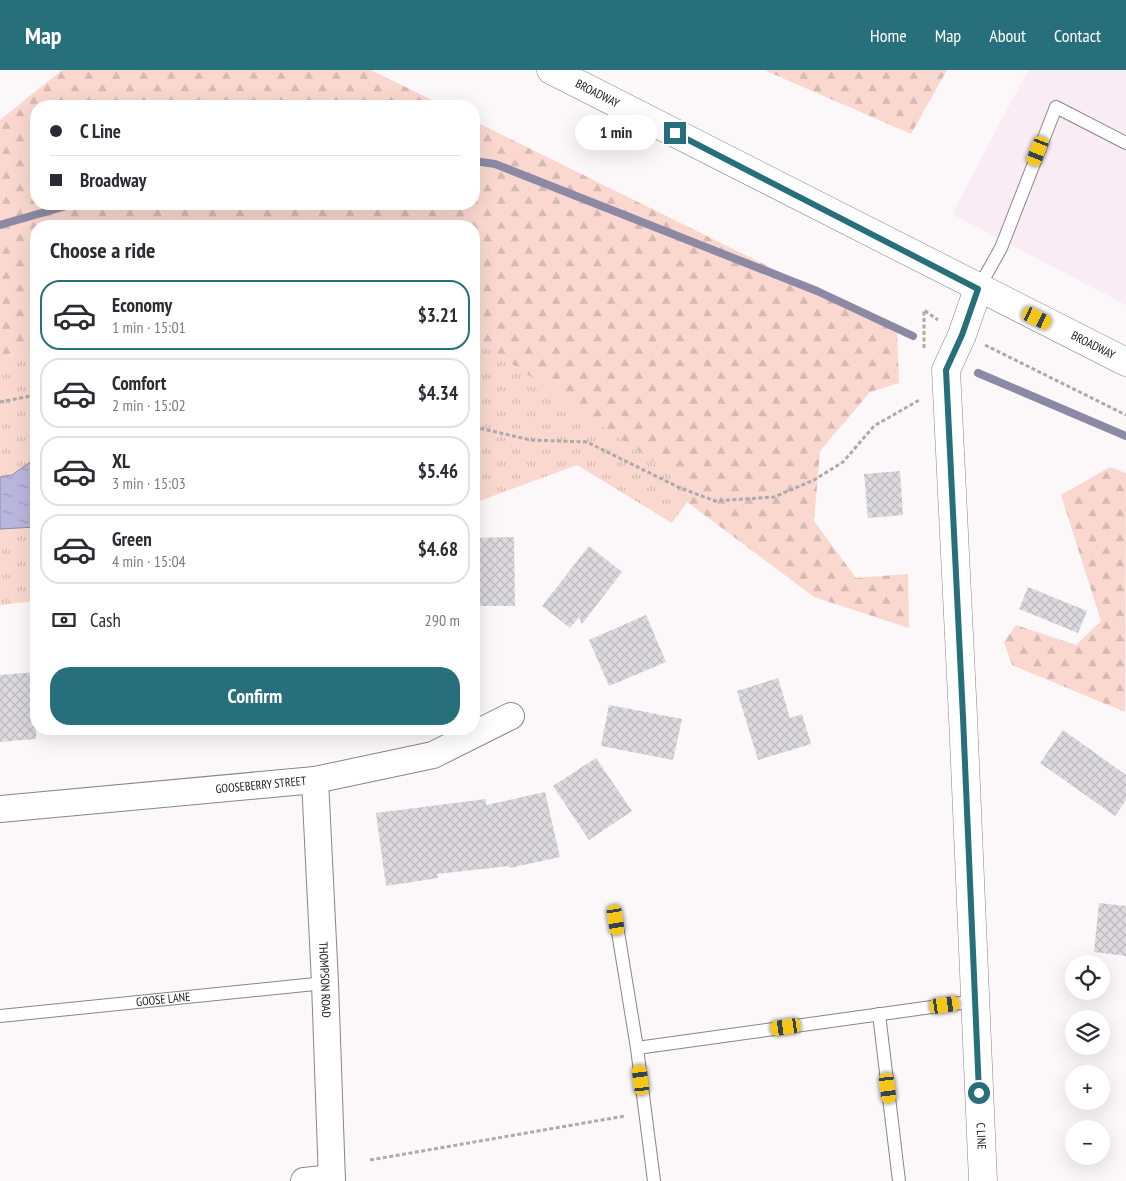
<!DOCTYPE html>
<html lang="en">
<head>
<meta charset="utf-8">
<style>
  body { margin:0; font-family:"PT Sans Narrow",sans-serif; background:#f2f2f3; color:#2b2b33; height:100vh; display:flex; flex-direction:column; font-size:19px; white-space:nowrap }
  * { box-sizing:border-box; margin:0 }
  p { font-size:16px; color:#7c7c81 }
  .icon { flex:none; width:28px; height:28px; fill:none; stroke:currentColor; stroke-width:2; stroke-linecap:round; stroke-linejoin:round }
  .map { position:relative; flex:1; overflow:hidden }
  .details { position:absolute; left:30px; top:150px; width:450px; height:515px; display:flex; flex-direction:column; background:#fff; border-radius:20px; box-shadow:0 5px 20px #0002 }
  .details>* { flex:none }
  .top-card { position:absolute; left:30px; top:30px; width:450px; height:110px; border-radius:20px; box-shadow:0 5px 20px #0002; display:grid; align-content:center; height:110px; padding:0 20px; background:#fff }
  .buttons { position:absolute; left:1065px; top:885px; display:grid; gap:10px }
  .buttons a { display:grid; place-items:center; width:45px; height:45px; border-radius:50%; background:#fff; box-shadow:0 5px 20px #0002; font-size:25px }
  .end { position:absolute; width:22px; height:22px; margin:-11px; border:6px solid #276f7b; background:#fff; box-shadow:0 0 0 2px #fff }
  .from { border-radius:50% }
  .bubble { position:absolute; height:35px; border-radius:18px; background:#fff; box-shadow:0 5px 20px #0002; font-size:16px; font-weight:700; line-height:35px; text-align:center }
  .car { position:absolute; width:15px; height:30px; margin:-15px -8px; border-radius:6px; box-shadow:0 0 4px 1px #0007; background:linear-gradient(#f5c518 24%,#345 0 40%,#f5c518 0 76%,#345 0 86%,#f5c518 0) }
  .top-card b { display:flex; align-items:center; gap:18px; height:48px; font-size:19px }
  .top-card b+b { border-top:1px solid #e1e1e2 }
  .top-card i { width:12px; height:12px; background:#2b2b33 }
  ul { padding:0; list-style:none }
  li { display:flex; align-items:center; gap:15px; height:70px; margin:0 10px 8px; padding:0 10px; border:2px solid #e1e1e2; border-radius:20px }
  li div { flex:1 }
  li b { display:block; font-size:19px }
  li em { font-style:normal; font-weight:700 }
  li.on { border-color:#276f7b }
  li>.icon { width:45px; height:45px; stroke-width:1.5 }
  h2 { padding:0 20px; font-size:22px; line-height:60px }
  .pay { display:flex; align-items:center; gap:12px; height:55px; padding:0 20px; font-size:19px }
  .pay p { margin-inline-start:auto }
  .primary-button { display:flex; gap:10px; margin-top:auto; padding:10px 20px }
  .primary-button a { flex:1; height:58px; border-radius:20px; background:#276f7b; color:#fff; font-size:20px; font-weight:700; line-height:58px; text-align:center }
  header { display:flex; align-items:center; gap:30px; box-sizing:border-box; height:70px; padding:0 25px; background:#276f7b; color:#fff }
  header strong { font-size:24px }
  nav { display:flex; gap:28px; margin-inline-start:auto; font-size:18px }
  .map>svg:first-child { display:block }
  .built { fill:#f9ecf4 }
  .grass { fill:url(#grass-tufts) }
  .forest { fill:url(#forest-firs) }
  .water { fill:url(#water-ripples); stroke:#8c89a5 }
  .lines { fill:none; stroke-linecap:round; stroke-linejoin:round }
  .stream { stroke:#8c89a5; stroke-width:8 }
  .building { fill:url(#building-cross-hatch) }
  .lane-casing { stroke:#898587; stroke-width:14 }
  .street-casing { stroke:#898587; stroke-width:28 }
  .secondary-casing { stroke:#898587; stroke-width:29 }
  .primary-casing { stroke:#898587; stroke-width:29 }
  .path { stroke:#adaaac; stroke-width:3; stroke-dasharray:4 2.5; stroke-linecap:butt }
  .lane { stroke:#fff; stroke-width:12 }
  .street { stroke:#fff; stroke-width:26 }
  .secondary { stroke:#fff; stroke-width:28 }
  .primary { stroke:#fff; stroke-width:28 }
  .route { stroke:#276f7b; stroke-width:6 }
  .labels { text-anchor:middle; stroke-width:4; stroke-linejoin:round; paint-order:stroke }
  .street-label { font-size:12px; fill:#212021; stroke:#fff }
</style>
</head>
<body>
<header>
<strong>Map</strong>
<nav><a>Home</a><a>Map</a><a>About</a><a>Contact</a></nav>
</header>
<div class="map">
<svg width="1126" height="1111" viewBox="0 0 1126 1111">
  <defs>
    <pattern id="grass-tufts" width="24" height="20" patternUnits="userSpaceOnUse" patternTransform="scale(1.25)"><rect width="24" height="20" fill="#fad8d0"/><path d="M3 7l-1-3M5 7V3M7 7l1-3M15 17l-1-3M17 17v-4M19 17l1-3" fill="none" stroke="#d6b9b2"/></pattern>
    <pattern id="forest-firs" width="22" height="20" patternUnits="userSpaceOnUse" patternTransform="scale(1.25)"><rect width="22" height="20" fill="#fad8d0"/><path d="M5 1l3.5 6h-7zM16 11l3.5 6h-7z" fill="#d6b9b2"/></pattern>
    <pattern id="water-ripples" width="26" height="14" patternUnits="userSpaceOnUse" patternTransform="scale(1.25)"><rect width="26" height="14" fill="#bab6dd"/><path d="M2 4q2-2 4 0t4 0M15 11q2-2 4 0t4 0" fill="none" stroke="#a09cbd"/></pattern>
    <pattern id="building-cross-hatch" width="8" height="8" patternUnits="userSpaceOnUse" patternTransform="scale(1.25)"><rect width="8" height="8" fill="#dcdade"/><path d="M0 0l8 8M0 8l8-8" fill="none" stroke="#bcbbbe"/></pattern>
  </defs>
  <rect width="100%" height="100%" fill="#fcf7f9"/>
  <polygon class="built" points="1028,0 1126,0 1126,235 952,144"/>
  <g class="grass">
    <polygon points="474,268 686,413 687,432 672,453 577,395 474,433"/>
    <polygon points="36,282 36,388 12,405 0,407 0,287"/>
    <polygon points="36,457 36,531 0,535 0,459"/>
  </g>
  <g class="forest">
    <polygon points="62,0 371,0 444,36 36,36 36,134 474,134 474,51 897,260 899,313 870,322 820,381 814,451 856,508 908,504 909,558 814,527 687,432 685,413 474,268 474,156 36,156 36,282 0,287 0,50"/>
    <polygon points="764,0 947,0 911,64"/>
    <polygon points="1110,397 1126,403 1125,642 1012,595 1004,572 1016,555 1076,575 1101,551 1061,425"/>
  </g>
  <polygon class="water" points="36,388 36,457 0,459 0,407 12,405"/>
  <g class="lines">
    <g class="stream">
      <polyline points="474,91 495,94 817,221 913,266"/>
      <polyline points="0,155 73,134"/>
      <polyline points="978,303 1126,366"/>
    </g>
  </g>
  <g class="building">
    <polygon points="900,401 903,445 868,448 864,404"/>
    <polygon points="514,467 515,536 478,536 477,468"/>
    <polygon points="589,476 622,502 582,554 579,547 570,558 542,536"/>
    <polygon points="1028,517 1087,541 1078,563 1019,539"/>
    <polygon points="646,545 666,592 609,616 589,570"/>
    <polygon points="36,602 36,669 0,672 0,605"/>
    <polygon points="778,608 790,648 802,644 811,674 758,690 737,621"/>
    <polygon points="609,635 682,649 673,690 601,676"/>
    <polygon points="1063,660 1126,705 1126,730 1115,746 1040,693"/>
    <polygon points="596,688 632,741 589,770 553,716"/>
    <polygon points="545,722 560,787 510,798 509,796 437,804 438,808 386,816 376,743 486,729 486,735"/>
    <polygon points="1099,833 1126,836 1126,886 1094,882"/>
  </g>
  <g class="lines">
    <defs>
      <g id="lane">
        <polyline points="978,219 1001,178 1056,37 1126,73"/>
        <polyline points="616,850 637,978"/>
        <polyline points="879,944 899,1111"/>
        <path id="s1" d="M0 946 325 913"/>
        <polyline points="654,1111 637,978 975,931"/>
      </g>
      <g id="street">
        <path id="s2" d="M315 710 325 913 332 1111"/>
        <path id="s3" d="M0 739 315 710 433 685 511 646"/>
        <polyline points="304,1111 332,1108"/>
      </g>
      <g id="secondary">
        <path id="s4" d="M978 219 962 265 946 300 963 647 983 1111"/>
      </g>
      <g id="primary">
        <path id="s5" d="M551 0 1126 292"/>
      </g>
    </defs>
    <use href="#lane" class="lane-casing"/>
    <use href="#street" class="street-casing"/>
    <use href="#secondary" class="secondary-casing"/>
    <use href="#primary" class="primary-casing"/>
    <g class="path">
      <polyline points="985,275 1126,345"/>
      <polyline points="924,278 924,240 938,250"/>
      <polyline points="0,332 36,325"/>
      <polyline points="474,357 531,370 587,372 678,417 715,431 774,427 814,410 843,392 874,356 921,329"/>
      <polyline points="370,1090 625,1046"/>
    </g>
    <use href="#lane" class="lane"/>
    <use href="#street" class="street"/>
    <use href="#secondary" class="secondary"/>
    <use href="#primary" class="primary"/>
  </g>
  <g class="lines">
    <polyline class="route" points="675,63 978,219 962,265 946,300 963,647 979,1023"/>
  </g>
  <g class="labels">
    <g class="street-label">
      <text dy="4" stroke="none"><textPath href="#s5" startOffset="52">BROADWAY</textPath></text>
      <text dy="4" stroke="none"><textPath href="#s5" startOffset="608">BROADWAY</textPath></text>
      <text dy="4" stroke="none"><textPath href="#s3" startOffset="262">GOOSEBERRY STREET</textPath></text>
      <text dy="4" stroke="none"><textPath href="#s2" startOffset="200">THOMPSON ROAD</textPath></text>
      <text dy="4" stroke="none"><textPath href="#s1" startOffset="164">GOOSE LANE</textPath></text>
      <text dy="4" stroke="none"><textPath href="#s4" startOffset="854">C LINE</textPath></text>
    </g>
  </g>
</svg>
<div class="buttons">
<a><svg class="icon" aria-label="locate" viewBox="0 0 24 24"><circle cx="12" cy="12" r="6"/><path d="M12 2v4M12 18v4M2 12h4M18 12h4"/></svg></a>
<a><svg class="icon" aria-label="layers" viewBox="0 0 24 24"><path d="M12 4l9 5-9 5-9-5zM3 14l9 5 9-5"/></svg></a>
<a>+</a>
<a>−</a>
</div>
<i class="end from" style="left:979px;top:1023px"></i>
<i class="end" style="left:675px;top:63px"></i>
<div class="bubble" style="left:575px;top:45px;width:82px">1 min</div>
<i class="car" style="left:1038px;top:81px;rotate:202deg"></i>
<i class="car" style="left:1037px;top:248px;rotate:116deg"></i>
<i class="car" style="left:616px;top:850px;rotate:171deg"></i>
<i class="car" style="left:945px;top:935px;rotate:82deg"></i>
<i class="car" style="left:786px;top:957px;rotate:262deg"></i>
<i class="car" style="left:641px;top:1010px;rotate:353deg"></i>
<i class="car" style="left:888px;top:1018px;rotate:173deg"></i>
<div class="top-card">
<b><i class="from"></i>C Line</b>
<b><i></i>Broadway</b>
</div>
<section class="details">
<h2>Choose a ride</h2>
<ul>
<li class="on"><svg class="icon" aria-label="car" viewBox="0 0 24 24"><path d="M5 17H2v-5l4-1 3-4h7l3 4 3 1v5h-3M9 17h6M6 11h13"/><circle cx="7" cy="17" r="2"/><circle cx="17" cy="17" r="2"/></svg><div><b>Economy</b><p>1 min · 15:01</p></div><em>$3.21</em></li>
<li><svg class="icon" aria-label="car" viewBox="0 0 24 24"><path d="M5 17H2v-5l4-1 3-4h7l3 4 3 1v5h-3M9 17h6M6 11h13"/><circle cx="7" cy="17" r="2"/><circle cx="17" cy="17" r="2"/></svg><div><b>Comfort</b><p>2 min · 15:02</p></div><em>$4.34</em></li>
<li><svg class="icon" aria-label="car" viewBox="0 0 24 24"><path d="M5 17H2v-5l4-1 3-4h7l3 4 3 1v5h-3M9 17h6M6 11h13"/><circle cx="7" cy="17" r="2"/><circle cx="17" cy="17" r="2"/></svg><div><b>XL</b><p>3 min · 15:03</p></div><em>$5.46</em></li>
<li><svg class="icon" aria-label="car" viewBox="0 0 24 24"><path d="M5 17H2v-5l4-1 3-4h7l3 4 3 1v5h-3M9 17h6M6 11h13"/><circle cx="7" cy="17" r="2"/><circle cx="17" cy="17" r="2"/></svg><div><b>Green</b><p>4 min · 15:04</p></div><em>$4.68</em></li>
</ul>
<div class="pay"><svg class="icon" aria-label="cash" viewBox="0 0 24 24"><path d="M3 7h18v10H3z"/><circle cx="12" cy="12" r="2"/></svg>Cash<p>290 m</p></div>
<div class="primary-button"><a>Confirm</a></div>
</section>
</div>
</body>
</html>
